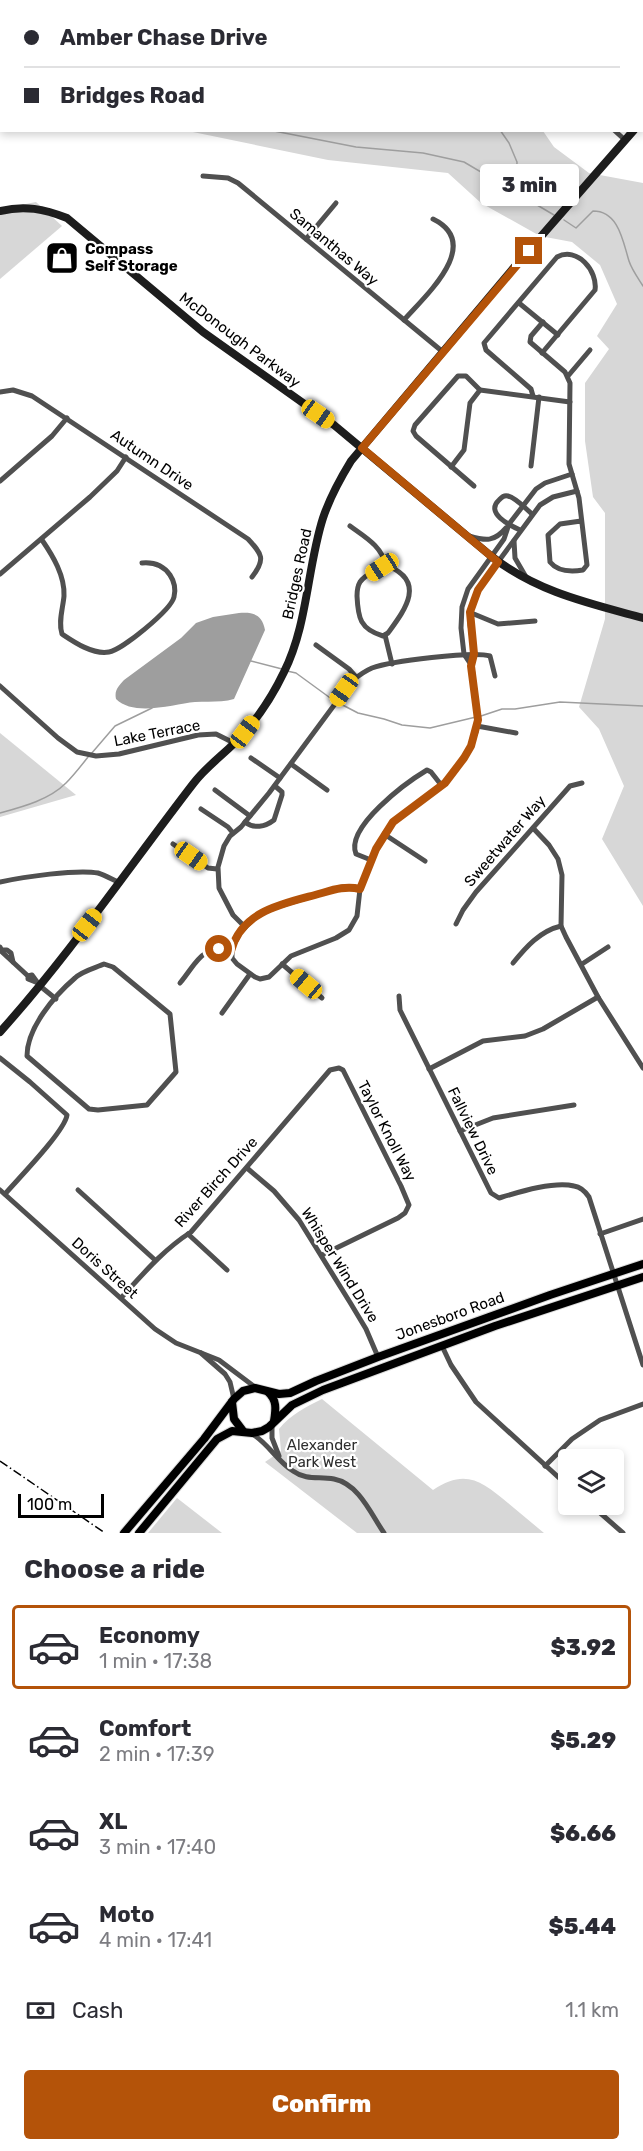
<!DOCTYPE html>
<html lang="en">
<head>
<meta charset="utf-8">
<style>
  body { margin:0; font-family:Rubik,sans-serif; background:#f2f2f3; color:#2b2b33; height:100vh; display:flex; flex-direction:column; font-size:22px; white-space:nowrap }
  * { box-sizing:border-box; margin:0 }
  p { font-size:20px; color:#7c7c81 }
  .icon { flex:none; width:33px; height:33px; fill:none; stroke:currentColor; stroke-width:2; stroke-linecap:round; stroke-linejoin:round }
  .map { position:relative; height:1533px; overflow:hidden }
  .sheet { display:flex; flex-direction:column; background:#fff; flex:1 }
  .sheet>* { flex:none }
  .banner { position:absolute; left:0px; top:0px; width:644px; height:132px; box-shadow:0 3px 9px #0003; display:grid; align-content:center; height:132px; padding:0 24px; background:#fff }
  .controls { position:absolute; left:558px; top:1449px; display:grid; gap:12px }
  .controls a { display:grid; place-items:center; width:66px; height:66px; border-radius:6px; background:#fff; box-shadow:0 3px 9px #0003; font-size:30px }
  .scale { position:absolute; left:18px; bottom:15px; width:86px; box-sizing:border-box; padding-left:6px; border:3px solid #000; border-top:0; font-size:16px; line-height:21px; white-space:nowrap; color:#000; -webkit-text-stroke:4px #fff; paint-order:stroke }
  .end { position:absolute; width:27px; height:27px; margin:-14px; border:8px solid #b45309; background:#fff; box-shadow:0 0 0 3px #fff }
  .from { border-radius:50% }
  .bubble { position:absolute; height:42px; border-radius:6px; background:#fff; box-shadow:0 3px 9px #0003; font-size:20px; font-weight:800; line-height:42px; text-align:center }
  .car { position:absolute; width:18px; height:36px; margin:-18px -9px; border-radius:8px; box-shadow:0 0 4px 2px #0007; background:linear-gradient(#f5c518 24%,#345 0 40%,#f5c518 0 76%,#345 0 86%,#f5c518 0) }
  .banner b { display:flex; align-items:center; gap:21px; height:57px; font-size:22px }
  .banner b+b { border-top:2px solid #e1e1e2 }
  .banner i { width:15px; height:15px; background:#2b2b33 }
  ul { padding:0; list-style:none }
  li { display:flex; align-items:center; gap:18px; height:84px; margin:0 12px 9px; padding:0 12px; border:3px solid transparent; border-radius:6px }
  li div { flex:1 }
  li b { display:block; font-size:22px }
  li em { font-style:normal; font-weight:800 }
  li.current { border-color:#b45309 }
  li>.icon { width:54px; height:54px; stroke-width:1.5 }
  h2 { padding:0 24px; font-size:27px; line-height:72px }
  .pay { display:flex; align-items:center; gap:15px; height:66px; padding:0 24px; font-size:22px }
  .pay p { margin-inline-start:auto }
  .cta { display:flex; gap:12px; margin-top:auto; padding:12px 24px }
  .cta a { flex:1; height:69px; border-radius:6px; background:#b45309; color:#fff; font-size:24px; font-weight:800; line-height:69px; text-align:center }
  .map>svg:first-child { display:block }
  .green { fill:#d7d7d7 }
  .water { fill:#9e9e9e }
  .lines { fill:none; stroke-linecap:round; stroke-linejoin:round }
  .stream { stroke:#9e9e9e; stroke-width:1.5 }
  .primary-casing { stroke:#dbdbdb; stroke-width:10 }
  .street { stroke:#505050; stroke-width:5 }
  .secondary { stroke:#1d1d1d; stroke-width:8 }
  .primary { stroke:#000; stroke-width:8 }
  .rail { stroke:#000; stroke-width:1.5; stroke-dasharray:9 3 1.5 3; stroke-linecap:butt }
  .route { stroke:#b45309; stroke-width:8 }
  .labels { text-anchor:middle; stroke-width:4.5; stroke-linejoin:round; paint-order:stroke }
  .street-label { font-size:15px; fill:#000; stroke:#fff }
  .poi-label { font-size:15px; font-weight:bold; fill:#000; stroke:#fff; text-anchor:start }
  .park-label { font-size:15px; fill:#2e2e2e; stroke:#fff }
</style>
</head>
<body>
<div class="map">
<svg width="643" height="1533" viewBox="0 0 643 1533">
  <rect width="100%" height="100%" fill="#fff"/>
  <g class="green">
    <polygon points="0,0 106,0 108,1 2,2 1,97"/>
    <polygon points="188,131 543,131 554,147 589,173 643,183 643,906 602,839 624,786 599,729 579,707 605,619 605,513 593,497 585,441 585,383 609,349 597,336 617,304 600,265 572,242 540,236 481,203 448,173 328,160"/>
    <polygon points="36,202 62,226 0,279 0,209"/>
    <polygon points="0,733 76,795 0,817"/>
    <path d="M322 1399 433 1490C465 1468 482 1481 508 1503 520 1513 532 1523 544 1533H357L265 1462 281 1451 279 1429C290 1415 306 1407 322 1399Z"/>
    <polygon points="177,1498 222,1533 148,1533"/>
  </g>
  <path class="water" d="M239 613C253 612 262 614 265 630L234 699C222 703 208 701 195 702 174 704 134 717 116 699 114 690 119 686 124 680L181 638 196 623 213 617Z"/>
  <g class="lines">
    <g class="stream">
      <polyline points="606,2 607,0"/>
      <polyline points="0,95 2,95"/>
      <polyline points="269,130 356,147 423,153 464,162 554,215"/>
      <polyline points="500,130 509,143 517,162 516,192"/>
      <path d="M564 220 576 228 593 211C619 211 623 242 629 261 632 270 638 278 643 286"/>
      <polyline points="251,661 282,669"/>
      <polyline points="287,671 296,673 333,700 358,713 384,719 402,725 430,728 476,717"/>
      <polyline points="481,716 502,709 515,709 560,702 643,706"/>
      <polyline points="91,754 115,726 152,708"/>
      <path d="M0 813C22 807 49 800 66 783 74 775 81 766 88 757"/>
    </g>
    <defs>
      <g id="primary">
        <path d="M268 1392C277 1400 276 1409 274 1421"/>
        <polyline points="232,1402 234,1419 243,1431"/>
        <polyline points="124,1533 204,1439 234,1399 243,1391 255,1388 279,1394 290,1393 316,1381 378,1357 550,1295 643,1264"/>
        <polyline points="139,1533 217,1439 232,1431 252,1433 262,1431 269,1427 292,1405 323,1390 495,1326 643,1277"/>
      </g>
    </defs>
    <use href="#primary" class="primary-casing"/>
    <g class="street">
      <polyline points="166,0 168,2"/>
      <polyline points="242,0 244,2"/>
      <polyline points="321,0 323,2"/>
      <polyline points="201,2 203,0"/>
      <polyline points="387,2 387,0"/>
      <polyline points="642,57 643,58"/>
      <polyline points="614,130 625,140"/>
      <polyline points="203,176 228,178 238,183 443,352"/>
      <polyline points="306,239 336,203"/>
      <polyline points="519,303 558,335"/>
      <path d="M404 320C425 296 484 244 433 219"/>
      <path d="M543 322 531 336 530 342 565 372 570 383 569 464 579 498 587 565 583 570C571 572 558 572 550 562L548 535 560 524 581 521"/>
      <polyline points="568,376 590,350"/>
      <path d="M0 392 13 390 32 396 248 539C262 554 266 559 252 577"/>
      <path d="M533 396 531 389 486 350 484 343 557 257C577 246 598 271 595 290L542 353"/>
      <polyline points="531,466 539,397"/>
      <polyline points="451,467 464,450 470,403 480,390 570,402"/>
      <polyline points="0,481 52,436 67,418"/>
      <polyline points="474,486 416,436 413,431 415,425 458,376 466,376 480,390"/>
      <path d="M350 526C365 537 382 546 386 566"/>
      <path d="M520 530C509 525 485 513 499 500 502 497 504 495 508 496 516 498 526 509 532 514"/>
      <path d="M469 536C486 541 494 542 506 528"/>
      <path d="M42 540C53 556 65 576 64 596 63 608 58 622 62 634 74 642 93 655 109 652 122 650 171 610 174 597 176 589 174 581 170 575 163 565 153 562 142 563"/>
      <polyline points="514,541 515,558 526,577"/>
      <path d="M388 566C427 582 404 611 388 633L383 636C360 629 358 618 357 596 357 591 357 587 360 582 365 575 380 567 388 566Z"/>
      <polyline points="0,574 90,497 117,471 126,457"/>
      <polyline points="469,612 498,624 535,621"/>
      <polyline points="385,635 392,664"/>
      <polyline points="316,645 349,669 356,677"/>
      <polyline points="472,666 464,654 461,628 462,607 468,589 504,539 509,524 536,489 545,483 572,474"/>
      <polyline points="0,686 58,738 77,752 96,756 119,754 198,735 216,734 234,743"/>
      <polyline points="477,726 516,733"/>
      <polyline points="251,758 280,778"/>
      <polyline points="291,764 327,790"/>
      <polyline points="215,790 250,816"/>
      <polyline points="201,809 228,827 233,833"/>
      <path d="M245 822C254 829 265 827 274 820L282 795V792L275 786"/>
      <polyline points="533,828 549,845 558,859 562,875 561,926 566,937 598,997 643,1068"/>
      <polyline points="384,834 425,861"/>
      <polyline points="173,844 208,868 217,869"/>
      <path d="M371 860 356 854C345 827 407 782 427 770L431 772 442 786"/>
      <path d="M0 882C23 877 77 869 98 873 105 875 113 880 120 883"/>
      <polyline points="360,889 357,916 349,930 336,938 291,956 269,977 260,979 255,977 237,964 232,958 232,948 240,933 254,918 266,910 343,887 360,889 376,849 393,822 445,783 467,754 476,732 478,720 472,666 474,654 470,625 471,607 481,585 540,505 553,497 577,491"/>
      <polyline points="456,924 463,910 476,892 570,786 582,783"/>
      <path d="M245 927 233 915 219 888 218 867 224 846 230 836 241 827 269 793 352 681C358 676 365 671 372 668 391 661 473 651 490 656L495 676"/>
      <polyline points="0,947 2,952 28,976 28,979 38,983"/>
      <polyline points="1,950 7,950 11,953 13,962"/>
      <path d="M513 963C526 947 540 931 561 926"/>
      <path d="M104 964 113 967 170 1014 176 1072 147 1105 98 1110 89 1109 27 1056C27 1028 54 996 75 978 82 971 95 968 104 964Z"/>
      <polyline points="282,964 322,998"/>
      <polyline points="582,964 608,947"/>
      <polyline points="28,976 32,975 40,986 56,999"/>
      <path d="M180 983C198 961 201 945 231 951"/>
      <path d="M399 996 400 1010 491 1193 499 1198C519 1192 554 1181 574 1186 581 1187 585 1191 589 1197L643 1365"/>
      <polyline points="222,1013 250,974"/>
      <path d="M0 1058 30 1082 67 1115C65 1131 18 1179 5 1194"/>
      <polyline points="429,1069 483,1041 525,1036 543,1029 598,997"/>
      <polyline points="460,1131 493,1118 574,1105"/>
      <polyline points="247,1168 274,1191 299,1220 351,1304 366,1329 378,1357"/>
      <polyline points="0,1190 155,1329 176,1343 219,1360 255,1387"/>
      <polyline points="78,1190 155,1260"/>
      <polyline points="188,1234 227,1270"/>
      <polyline points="600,1234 643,1219"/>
      <path d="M121 1298C143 1274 163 1250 191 1232L330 1070 339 1068 343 1070 401 1186 409 1205 405 1213 398 1218 322 1255"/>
      <polyline points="442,1346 451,1365 476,1402 568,1486"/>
      <polyline points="201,1353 225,1374 230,1382 234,1399"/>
      <polyline points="272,1425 272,1438 279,1456"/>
      <path d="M251 1433C268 1443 277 1461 293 1471 307 1481 319 1476 334 1479 359 1484 371 1514 384 1533"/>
      <polyline points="545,1466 572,1439 600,1420 643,1404"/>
      <polyline points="590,1504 623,1533"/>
    </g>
    <g class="secondary">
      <polyline points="642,121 643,120"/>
      <path d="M0 211C25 205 44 209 67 218L203 332 334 425 491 556C537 592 588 603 643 618"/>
      <path d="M0 1032C70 954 129 867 193 784 207 765 229 751 244 733 260 715 274 693 284 672 308 624 307 568 323 518 330 497 340 479 351 461L516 265 634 130"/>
    </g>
    <use href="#primary" class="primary"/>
    <polyline class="rail" points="0,1461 105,1533"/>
  </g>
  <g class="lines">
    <path class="route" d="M219 949 231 951C241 912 281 904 315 895 330 891 344 885 360 889L376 849 393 822 445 783 464 758 471 746 478 720 471 666 474 654 470 612 478 590 498 562 362 448 529 251"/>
  </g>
  <defs>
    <symbol id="shop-square" viewBox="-11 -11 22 22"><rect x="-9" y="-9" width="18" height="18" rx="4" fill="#000" stroke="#fff"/><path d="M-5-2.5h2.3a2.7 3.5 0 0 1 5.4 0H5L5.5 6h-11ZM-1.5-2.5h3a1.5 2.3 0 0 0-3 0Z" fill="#fff"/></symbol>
  </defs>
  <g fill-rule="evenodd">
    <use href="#shop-square" x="43" y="239" width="38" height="38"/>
  </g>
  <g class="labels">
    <g class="street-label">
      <text transform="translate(334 247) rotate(40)" y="5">Samanthas Way</text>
      <text transform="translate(240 340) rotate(37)" y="5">McDonough Parkway</text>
      <text transform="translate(152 460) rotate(34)" y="5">Autumn Drive</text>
      <text transform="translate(297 574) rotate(-78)" y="5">Bridges Road</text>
      <text transform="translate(157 733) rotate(-11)" y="5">Lake Terrace</text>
      <text transform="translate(505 841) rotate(-49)" y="5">Sweetwater Way</text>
      <text transform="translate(387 1131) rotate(63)" y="5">Taylor Knoll Way</text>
      <text transform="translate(473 1131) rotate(64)" y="5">Fallview Drive</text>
      <text transform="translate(216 1182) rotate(-48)" y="5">River Birch Drive</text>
      <text transform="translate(340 1265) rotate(58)" y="5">Whisper Wind Drive</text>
      <text transform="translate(105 1268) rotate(42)" y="5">Doris Street</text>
      <text transform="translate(450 1316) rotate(-20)" y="5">Jonesboro Road</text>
    </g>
    <g class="poi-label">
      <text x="85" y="254">Compass<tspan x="85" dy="17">Self Storage</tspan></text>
    </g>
    <g class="park-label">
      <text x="322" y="1450">Alexander<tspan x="322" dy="17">Park West</tspan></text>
    </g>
  </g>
</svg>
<div class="controls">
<a><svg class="icon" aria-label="layers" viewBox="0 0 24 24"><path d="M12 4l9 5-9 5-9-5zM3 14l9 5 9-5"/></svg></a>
</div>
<div class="scale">100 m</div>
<i class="end from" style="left:219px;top:949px"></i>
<i class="end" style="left:529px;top:251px"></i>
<div class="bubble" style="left:480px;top:164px;width:99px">3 min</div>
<i class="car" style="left:318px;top:414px;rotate:125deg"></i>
<i class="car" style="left:382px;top:567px;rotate:237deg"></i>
<i class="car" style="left:344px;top:690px;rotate:215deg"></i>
<i class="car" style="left:245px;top:732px;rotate:37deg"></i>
<i class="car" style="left:191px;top:856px;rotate:125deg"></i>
<i class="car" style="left:87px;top:925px;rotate:38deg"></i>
<i class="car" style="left:306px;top:984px;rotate:310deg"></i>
<div class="banner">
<b><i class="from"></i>Amber Chase Drive</b>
<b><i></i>Bridges Road</b>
</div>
</div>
<section class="sheet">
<h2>Choose a ride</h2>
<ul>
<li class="current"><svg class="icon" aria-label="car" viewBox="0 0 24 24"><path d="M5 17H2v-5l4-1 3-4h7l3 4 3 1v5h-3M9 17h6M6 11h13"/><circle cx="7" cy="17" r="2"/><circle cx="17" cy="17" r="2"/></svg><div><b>Economy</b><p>1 min · 17:38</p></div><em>$3.92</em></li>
<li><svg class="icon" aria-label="car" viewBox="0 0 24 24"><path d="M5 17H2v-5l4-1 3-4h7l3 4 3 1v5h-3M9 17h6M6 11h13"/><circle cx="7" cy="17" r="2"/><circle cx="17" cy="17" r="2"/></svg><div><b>Comfort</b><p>2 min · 17:39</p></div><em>$5.29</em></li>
<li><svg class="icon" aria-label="car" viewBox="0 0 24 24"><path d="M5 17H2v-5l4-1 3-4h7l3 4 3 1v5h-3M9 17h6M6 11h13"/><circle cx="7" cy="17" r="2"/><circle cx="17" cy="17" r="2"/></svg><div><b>XL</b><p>3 min · 17:40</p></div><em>$6.66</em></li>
<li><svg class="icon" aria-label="car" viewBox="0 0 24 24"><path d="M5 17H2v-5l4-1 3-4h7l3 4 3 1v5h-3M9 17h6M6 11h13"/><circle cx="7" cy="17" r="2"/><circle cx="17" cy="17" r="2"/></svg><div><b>Moto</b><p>4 min · 17:41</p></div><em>$5.44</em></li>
</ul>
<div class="pay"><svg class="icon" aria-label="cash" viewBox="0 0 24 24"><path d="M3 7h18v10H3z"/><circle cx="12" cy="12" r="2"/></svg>Cash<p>1.1 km</p></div>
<div class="cta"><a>Confirm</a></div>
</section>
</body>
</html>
